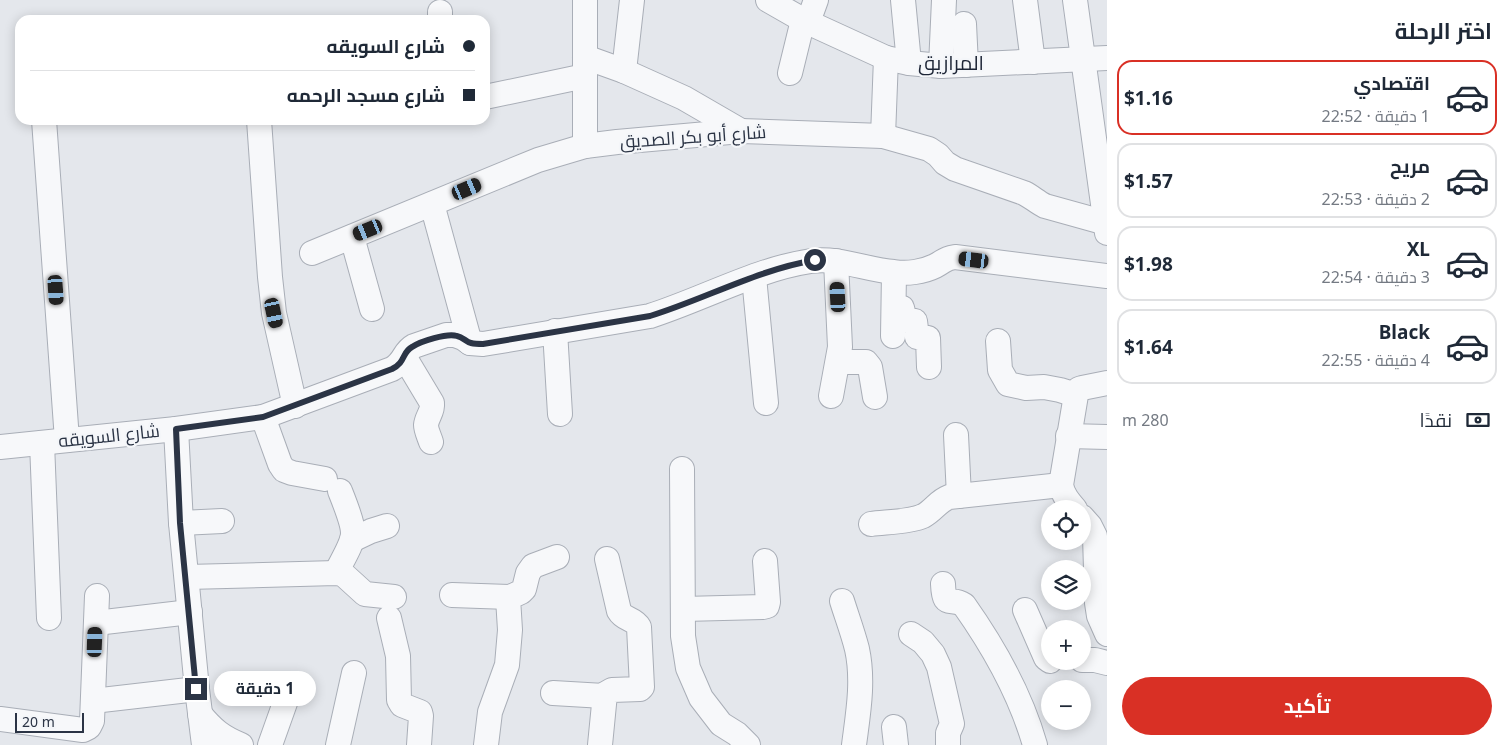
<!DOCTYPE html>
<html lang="ar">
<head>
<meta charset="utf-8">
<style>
  body { margin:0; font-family:"Noto Sans",Cairo,sans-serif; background:#f6f6f7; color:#1f2937; direction:rtl; height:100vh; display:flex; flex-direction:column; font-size:19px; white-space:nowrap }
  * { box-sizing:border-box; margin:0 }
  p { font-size:16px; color:#747a83 }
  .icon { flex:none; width:28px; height:28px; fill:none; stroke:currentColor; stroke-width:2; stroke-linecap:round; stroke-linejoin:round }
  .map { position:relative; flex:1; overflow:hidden; direction:ltr }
  .panel { display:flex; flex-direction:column; background:#fff; width:400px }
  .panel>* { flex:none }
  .top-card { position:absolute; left:15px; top:15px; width:475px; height:110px; border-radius:15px; box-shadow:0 2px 12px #0003; direction:rtl; display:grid; align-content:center; height:110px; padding:0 15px; background:#fff }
  .tools { position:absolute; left:1041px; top:500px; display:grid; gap:10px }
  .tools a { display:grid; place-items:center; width:50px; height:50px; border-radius:50%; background:#fff; box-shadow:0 2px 12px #0003; font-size:25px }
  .scale { position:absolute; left:15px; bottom:12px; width:69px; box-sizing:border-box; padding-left:5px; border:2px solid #2b3445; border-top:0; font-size:14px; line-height:18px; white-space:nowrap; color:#2b3445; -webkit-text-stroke:4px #f4f6f9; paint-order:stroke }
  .end { position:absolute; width:22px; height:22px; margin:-11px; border:6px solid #2b3445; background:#fff; box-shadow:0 0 0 2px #fff }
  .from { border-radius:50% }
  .bubble { position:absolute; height:35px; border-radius:18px; background:#fff; box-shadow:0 2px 12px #0003; font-size:16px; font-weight:700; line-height:35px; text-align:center; direction:rtl }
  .car { position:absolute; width:15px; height:30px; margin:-15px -8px; border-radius:6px; box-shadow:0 0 4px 1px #0007; background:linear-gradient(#222 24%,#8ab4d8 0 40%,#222 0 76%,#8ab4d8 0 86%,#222 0) }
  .top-card b { display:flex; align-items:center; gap:18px; height:48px; font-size:19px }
  .top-card b+b { border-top:1px solid #e0e1e3 }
  .top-card i { width:12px; height:12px; background:#1f2937 }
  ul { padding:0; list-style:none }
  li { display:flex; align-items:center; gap:15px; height:75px; margin:0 10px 8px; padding:0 5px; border:2px solid #e0e1e3; border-radius:15px }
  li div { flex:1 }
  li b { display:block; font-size:19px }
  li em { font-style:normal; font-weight:700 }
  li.current { border-color:#d93025 }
  li>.icon { width:45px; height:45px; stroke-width:1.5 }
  h2 { padding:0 15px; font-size:22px; line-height:60px }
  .pay { display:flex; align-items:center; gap:12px; height:55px; padding:0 15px; font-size:19px }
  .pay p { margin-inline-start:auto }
  .action { display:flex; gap:10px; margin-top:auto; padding:10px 15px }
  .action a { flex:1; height:58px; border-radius:30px; background:#d93025; color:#fff; font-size:20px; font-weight:700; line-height:58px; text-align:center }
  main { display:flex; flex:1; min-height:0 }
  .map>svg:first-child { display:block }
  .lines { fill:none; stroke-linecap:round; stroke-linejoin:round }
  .minor-casing { stroke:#a9aeb7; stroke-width:26 }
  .minor { stroke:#f7f8fa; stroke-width:24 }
  .route { stroke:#2b3445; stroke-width:6 }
  .labels { text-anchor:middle; stroke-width:4.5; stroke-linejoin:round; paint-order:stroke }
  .street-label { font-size:18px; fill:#2b3445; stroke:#f4f6f9 }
  .quarter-label { font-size:20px; fill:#1d2536; stroke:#f4f6f9 }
</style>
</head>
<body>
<main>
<section class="panel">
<h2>اختر الرحلة</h2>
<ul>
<li class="current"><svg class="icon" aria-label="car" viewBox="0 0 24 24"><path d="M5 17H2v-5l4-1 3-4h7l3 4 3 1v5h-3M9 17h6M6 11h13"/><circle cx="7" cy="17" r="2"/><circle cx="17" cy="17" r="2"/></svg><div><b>اقتصادي</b><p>1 دقيقة · 22:52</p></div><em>$1.16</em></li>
<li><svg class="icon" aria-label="car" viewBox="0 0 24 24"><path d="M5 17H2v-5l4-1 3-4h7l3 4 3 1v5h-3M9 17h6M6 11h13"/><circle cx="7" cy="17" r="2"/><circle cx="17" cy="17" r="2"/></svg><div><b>مريح</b><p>2 دقيقة · 22:53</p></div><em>$1.57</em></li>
<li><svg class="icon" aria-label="car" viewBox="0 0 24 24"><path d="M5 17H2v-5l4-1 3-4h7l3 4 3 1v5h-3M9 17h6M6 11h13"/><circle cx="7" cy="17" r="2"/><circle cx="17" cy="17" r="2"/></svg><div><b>XL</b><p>3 دقيقة · 22:54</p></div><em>$1.98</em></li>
<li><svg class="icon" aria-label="car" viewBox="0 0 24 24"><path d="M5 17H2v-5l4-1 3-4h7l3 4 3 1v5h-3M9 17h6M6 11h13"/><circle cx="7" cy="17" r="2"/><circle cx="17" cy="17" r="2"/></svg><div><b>Black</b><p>4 دقيقة · 22:55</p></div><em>$1.64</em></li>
</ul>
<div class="pay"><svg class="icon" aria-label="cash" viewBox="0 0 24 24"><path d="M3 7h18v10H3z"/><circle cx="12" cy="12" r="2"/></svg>نقدًا<p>280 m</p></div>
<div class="action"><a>تأكيد</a></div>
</section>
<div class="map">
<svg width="1107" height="745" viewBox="0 0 1107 745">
  <rect width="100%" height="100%" fill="#e4e7ec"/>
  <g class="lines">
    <defs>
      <g id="minor">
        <polyline points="768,0 803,20 886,58 909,63 941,66 1107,58"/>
        <polyline points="903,0 909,63"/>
        <polyline points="1025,0 1033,62"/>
        <polyline points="1075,0 1107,233"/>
        <polyline points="440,12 440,20"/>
        <polyline points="808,22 816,0"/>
        <polyline points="964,24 966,65"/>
        <polyline points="585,57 624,71 684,98 741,131"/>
        <polyline points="941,66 944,0"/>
        <polyline points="624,71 632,0"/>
        <polyline points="790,73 803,20"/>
        <polyline points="485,97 585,76"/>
        <polyline points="44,120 67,440"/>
        <polyline points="259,120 270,277 274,313 295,406"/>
        <polyline points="883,136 886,58"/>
        <polyline points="585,146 585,0"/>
        <polyline points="432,204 470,343"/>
        <polyline points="352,237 372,309"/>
        <path d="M312 253 538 160 585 146 617 142 741 131 883 136 929 149 938 155 945 163 955 169 1024 193C1032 197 1037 202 1045 206L1106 223"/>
        <polyline points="754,277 766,403"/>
        <polyline points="894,307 902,308 905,320 915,321 917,337 928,338 929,367"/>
        <polyline points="555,331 560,414"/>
        <polyline points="893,336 894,273"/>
        <polyline points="998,341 1000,370 1008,384 1026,388 1044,387 1060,390 1076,395"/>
        <path d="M405 358 432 403C433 412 427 416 426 425 426 430 429 436 431 442"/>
        <polyline points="838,362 866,362 870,367 875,397"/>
        <polyline points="831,396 840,347 836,261"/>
        <polyline points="263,417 280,464 284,470 292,473 325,479"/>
        <polyline points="176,429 181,523 197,689 204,745"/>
        <polyline points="956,435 959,496"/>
        <polyline points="1068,436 1107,437"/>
        <polyline points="42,443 49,618"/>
        <path d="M0 447 176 429 263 417 392 369C405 362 403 352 414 346L446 335H455L463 338 470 343 483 344 650 316C703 299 757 269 811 261 839 257 867 270 894 272 907 274 923 272 935 266 945 261 943 259 955 257L1107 276"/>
        <polyline points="682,469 683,636 688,668 701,698 721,724 737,734 748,745"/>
        <path d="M1075 509C1068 501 1063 495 1061 485L1076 395 1079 389 1082 388 1107 383"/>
        <polyline points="1082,517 1090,526 1095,536 1097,603 1099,616 1107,634"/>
        <polyline points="181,523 222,521"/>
        <path d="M871 524C885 522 910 522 923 516 933 511 938 501 949 497L1061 485"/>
        <polyline points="352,540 371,531 387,526"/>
        <path d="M336 573C341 562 353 544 353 533 353 523 344 501 340 491"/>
        <polyline points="187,577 336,573 343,574 365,594 394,597"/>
        <path d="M943 584C944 610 950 596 964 605 993 646 1021 696 1035 745"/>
        <polyline points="452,595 509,597"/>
        <path d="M842 601C847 617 853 633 857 649 864 681 858 714 854 745"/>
        <polyline points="683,609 763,607 767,606 768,602 765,561"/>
        <polyline points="1025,610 1046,658 1050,661"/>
        <polyline points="389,618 398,656 399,700 402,705 420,712 421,716 419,745"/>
        <polyline points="96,623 190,612"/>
        <polyline points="911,634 923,642 933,654 939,667 952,724 948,733 948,745"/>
        <polyline points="1082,660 1095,660 1107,663"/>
        <polyline points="553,693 604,696"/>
        <polyline points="93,701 197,689"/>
        <path d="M200 714C213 730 222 737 241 745"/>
        <polyline points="0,719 83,730 89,727 92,721 97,596"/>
        <polyline points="894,727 896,745"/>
        <polyline points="270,745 291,686"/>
        <polyline points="338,745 354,673"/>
        <polyline points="486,745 490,712 507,665 510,630 508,598 521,592 524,589 528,573 533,566 557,557"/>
        <path d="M600 745 605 694 612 690 640 689 642 687 639 627C634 618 624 620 619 611L607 559"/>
      </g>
    </defs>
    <use href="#minor" class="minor-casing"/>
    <use href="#minor" class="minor"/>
  </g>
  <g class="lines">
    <path class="route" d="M196 689 180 523 176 429 263 417 392 369C406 362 402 352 412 347 421 341 447 333 457 336 463 337 466 342 471 343 475 344 480 344 483 344L650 316C705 299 757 270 815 260"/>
  </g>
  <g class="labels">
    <g class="street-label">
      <text transform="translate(693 137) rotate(-4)" y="6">شارع أبو بكر الصديق</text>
      <text transform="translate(109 436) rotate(-6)" y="6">شارع السويقه</text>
    </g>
    <g class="quarter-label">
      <text x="951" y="70">المرازيق</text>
    </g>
  </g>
</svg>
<div class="tools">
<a><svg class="icon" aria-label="locate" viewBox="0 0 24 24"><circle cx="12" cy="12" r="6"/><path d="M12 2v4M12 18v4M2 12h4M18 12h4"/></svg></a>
<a><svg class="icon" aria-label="layers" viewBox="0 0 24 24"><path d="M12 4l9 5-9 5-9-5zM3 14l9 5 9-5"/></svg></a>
<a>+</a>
<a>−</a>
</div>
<div class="scale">20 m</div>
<i class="end from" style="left:815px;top:260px"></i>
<i class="end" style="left:196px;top:689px"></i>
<div class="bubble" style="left:214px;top:671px;width:102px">1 دقيقة</div>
<i class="car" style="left:467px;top:189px;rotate:67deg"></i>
<i class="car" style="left:368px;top:230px;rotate:248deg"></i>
<i class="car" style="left:974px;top:260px;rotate:277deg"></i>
<i class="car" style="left:56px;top:290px;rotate:176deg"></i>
<i class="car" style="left:838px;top:297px;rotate:357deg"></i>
<i class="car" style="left:274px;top:313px;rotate:168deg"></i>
<i class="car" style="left:95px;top:642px;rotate:2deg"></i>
<div class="top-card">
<b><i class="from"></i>شارع السويقه</b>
<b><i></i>شارع مسجد الرحمه</b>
</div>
</div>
</main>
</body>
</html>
